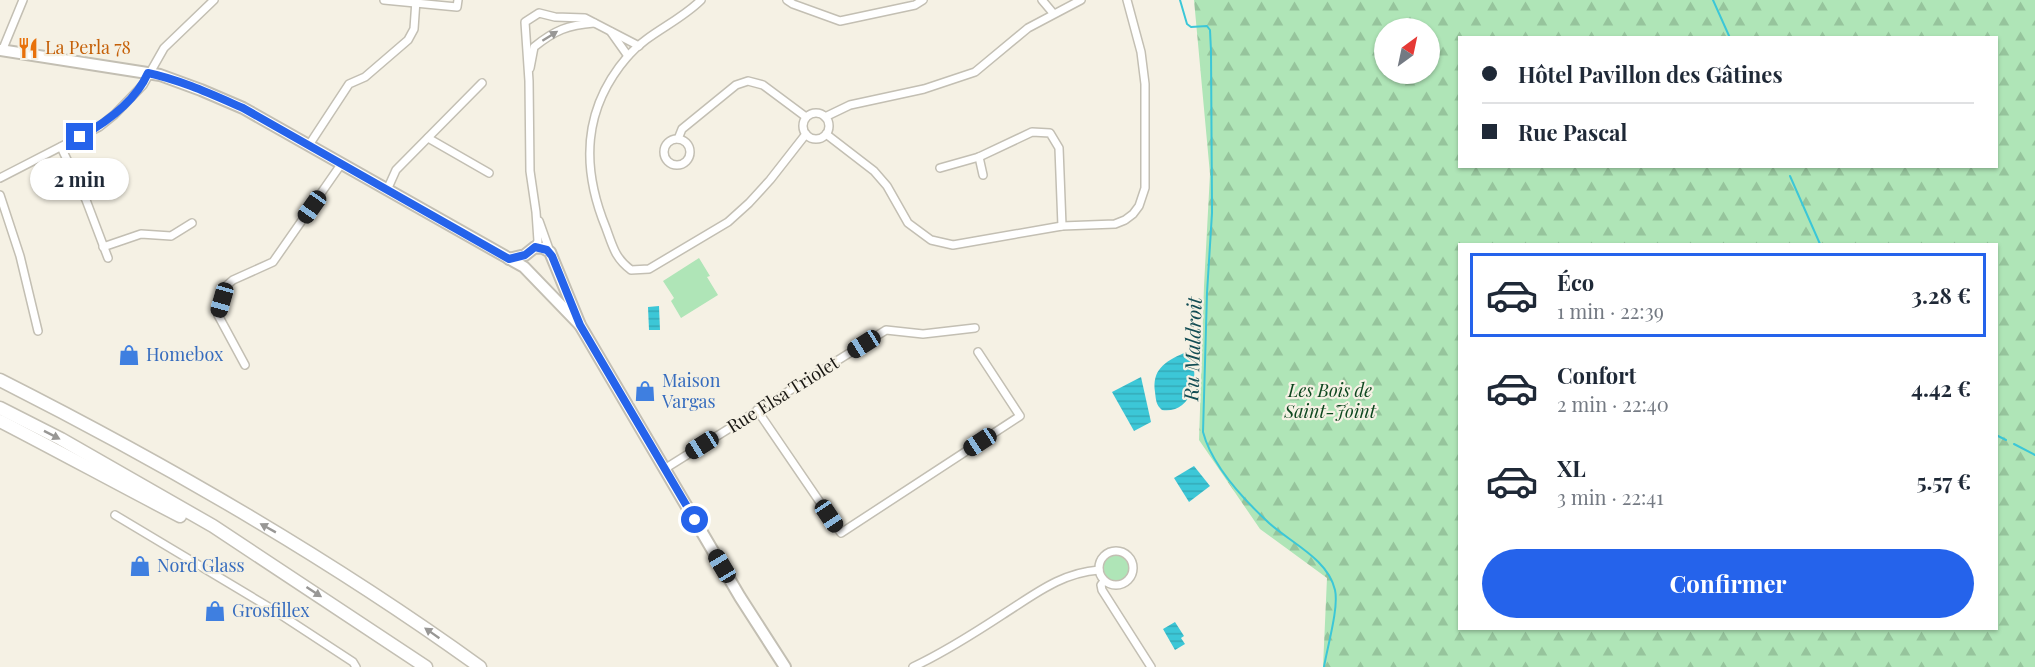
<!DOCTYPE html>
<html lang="fr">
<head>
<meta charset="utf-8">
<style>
  body { margin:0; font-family:"Playfair Display",serif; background:#f2f2f3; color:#1f2937; height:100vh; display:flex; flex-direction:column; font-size:22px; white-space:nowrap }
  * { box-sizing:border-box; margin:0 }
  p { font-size:20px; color:#747a83 }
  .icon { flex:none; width:33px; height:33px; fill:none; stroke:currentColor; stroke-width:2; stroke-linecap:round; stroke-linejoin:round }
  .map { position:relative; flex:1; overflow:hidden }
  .drawer { position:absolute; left:1458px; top:243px; width:540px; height:387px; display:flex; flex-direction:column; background:#fff; border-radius:0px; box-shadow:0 2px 4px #0004 }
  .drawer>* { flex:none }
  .top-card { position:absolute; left:1458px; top:36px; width:540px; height:132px; border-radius:0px; box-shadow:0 2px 4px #0004; display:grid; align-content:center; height:132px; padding:0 24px; background:#fff }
  .needle { width:39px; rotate:33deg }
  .controls { position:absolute; left:1374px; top:18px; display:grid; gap:12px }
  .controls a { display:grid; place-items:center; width:66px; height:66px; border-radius:50%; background:#fff; box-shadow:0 2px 4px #0004; font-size:30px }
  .end { position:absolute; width:27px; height:27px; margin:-14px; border:8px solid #2563eb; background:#fff; box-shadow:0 0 0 3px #fff }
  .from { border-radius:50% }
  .bubble { position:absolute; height:42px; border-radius:21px; background:#fff; box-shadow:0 2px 4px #0004; font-size:20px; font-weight:700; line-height:42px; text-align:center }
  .car { position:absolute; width:18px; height:36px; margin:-18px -9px; border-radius:8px; box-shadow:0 0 4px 2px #0007; background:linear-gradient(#222 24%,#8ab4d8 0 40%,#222 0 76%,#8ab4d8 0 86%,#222 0) }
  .top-card b { display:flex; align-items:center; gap:21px; height:57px; font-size:22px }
  .top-card b+b { border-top:2px solid #e0e1e3 }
  .top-card i { width:15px; height:15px; background:#1f2937 }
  ul { padding:10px 0 0; list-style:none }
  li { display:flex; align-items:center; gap:18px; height:84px; margin:0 12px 9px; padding:0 12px; border:3px solid transparent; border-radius:0px }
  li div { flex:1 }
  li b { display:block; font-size:22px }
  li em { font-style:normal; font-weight:700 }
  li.active { border-color:#2563eb }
  li>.icon { width:54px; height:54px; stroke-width:1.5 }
  .button { display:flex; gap:12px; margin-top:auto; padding:12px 24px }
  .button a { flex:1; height:69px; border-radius:36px; background:#2563eb; color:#fff; font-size:24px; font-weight:700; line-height:69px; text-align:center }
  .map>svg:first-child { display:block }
  .green { fill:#afe5b7 }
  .forest { fill:url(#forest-firs); fill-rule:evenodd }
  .water { fill:url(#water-rules) }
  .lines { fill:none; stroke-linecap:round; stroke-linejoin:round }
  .stream { stroke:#3cc7d7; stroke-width:2 }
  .street-casing { stroke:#c3bfb3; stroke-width:10 }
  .secondary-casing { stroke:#c3bfb3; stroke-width:14 }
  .highway-casing { stroke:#c3bfb3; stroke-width:15 }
  .street { stroke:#fff; stroke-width:7 }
  .secondary { stroke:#fff; stroke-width:10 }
  .highway { stroke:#fff; stroke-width:12 }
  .oneway { fill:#989795 }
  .route { stroke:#2563eb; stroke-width:8 }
  .labels { text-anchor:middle; stroke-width:4.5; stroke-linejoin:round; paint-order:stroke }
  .food-label { font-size:18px; fill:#c56008; stroke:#f5f1e4; text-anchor:start }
  .shop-label { font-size:18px; fill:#366cbe; stroke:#f5f1e4; text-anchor:start }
  .park-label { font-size:18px; font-style:italic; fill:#0e471f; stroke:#f5f1e4 }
  .street-label { font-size:18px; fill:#191713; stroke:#f5f1e4 }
  .water-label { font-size:20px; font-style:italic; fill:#124c53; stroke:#f5f1e4 }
</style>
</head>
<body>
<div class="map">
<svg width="2035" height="667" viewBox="0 0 2035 667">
  <defs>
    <pattern id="forest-firs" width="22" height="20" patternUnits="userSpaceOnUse" patternTransform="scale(1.5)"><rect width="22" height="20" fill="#afe5b7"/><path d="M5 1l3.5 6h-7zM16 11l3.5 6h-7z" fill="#96c49c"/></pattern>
    <pattern id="water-rules" width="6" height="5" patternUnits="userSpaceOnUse" patternTransform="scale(1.5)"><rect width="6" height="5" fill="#3cc7d7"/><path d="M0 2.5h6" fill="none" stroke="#34aab8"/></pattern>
  </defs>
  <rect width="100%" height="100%" fill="#f5f1e4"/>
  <g class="green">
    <polygon points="699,258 710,276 707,277 718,295 681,318 671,301 674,298 663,281"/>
    <circle cx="1117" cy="568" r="14"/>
  </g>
  <path class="forest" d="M1194 0H2035V667H1323L1327 578 1260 529 1199 440 1204 286 1210 174ZM1384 28H1430V74H1384ZM1460 38H1996V166H1460ZM1460 244H1996V628H1460Z"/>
  <g class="water">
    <polygon points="659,306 660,330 649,330 648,307"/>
    <path d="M1184 353 1191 357C1200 379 1191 414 1162 410 1156 405 1156 400 1155 392 1152 370 1164 362 1184 353Z"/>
    <polygon points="1141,377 1151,422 1134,431 1112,392"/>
    <polygon points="1194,466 1210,486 1189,502 1174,478"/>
    <polygon points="1175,622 1184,636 1181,638 1185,644 1175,650 1163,629"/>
  </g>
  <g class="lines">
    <g class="stream">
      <path d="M1180 0 1187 24 1191 27 1207 26 1210 30 1211 51 1212 213 1207 293 1203 432C1212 466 1243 499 1269 523 1291 543 1328 559 1335 590 1339 608 1327 648 1324 667"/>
      <polyline points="1713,0 1730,38"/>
      <polyline points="1790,176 1820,244"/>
      <polyline points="1996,435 2006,440"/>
      <polyline points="2014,444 2035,455"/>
    </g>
    <defs>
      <g id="street">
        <polyline points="384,0 457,7 458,0"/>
        <path d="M701 0C679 22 648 33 628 56 582 109 581 167 606 228 613 247 615 258 631 270L649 269 728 222 749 203 770 180 806 134"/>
        <polyline points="787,0 793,4 840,21 915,5 923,0"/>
        <polyline points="1042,0 1053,13"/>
        <polyline points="611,32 628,56"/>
        <polyline points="2,51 23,0"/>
        <path d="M530 68 534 47C555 30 568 25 594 23"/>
        <circle cx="816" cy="126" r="13"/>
        <polyline points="825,117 850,105 924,89 975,72 1028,28 1081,0"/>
        <polyline points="826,134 874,171 887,186 908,223 931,240 953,245 1062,226 1115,224 1125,220 1133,214 1139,206 1145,188 1145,84 1141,52 1127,0"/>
        <polyline points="428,138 489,173"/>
        <circle cx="677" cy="152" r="13"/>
        <polyline points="678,139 682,129 736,85 748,81 763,85 806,117"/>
        <polyline points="309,145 349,84 365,77 408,40 414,29 416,0"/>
        <polyline points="61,147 86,200 108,258"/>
        <polyline points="979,157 983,175"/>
        <polyline points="940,168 979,157 1032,132 1050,133 1059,148 1062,226"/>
        <polyline points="0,178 99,127 114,115 143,85 164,48 214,0"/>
        <polyline points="387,190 396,170 482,83"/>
        <polyline points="0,195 20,256 38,331"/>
        <polyline points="539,221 550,252"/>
        <polyline points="103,247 141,234 171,236 192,223"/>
        <polyline points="535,247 538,241 536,212 530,171 529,81 525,22 539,13 555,17 585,18 639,46"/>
        <polyline points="245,365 218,315 226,286 233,280 273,262 342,163"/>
        <polyline points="757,410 841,533 1020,416 978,352"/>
        <polyline points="666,468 886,330 923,334 975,328"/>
        <polyline points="115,515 272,609 353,662 356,667"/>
        <circle cx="1116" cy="568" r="17"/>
        <polyline points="1104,581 1101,585 1102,590 1151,667"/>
        <path d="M913 667C945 652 973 634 1002 615 1034 595 1060 573 1099 570"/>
      </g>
      <g id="secondary">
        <polyline points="0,50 160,75 201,90 243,108 524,267 580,325"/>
        <polyline points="509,259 525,255 535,247 543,248 550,252 580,325 740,597 785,667"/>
      </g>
      <g id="highway">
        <path d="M0 380C166 464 329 558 480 667"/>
        <polyline points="0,408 61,439 213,526 426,667"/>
        <path d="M0 421C60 452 120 485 180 516"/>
      </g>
    </defs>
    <use href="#street" class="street-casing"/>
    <use href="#secondary" class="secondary-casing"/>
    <use href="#highway" class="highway-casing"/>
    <use href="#street" class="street"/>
    <use href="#secondary" class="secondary"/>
    <use href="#highway" class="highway"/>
  </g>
  <defs><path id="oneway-solid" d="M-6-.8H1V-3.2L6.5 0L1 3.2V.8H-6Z" transform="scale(1.5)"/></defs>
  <g class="oneway">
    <use href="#oneway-solid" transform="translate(550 36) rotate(-32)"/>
    <use href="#oneway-solid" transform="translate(52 435) rotate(27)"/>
    <use href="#oneway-solid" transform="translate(268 528) rotate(-151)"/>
    <use href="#oneway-solid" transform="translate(314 592) rotate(33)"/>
    <use href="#oneway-solid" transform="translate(432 633) rotate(-145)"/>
  </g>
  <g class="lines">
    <path class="route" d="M80 137C107 122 135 102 148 73 181 80 213 95 243 108L509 259 525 255 535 247 547 250 552 256 580 325 695 520"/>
  </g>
  <defs>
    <symbol id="restaurant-bare" viewBox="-9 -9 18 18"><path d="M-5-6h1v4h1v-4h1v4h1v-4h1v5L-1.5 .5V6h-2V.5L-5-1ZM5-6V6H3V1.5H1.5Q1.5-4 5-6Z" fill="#e8710a" stroke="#f5f1e4" stroke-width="2.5" paint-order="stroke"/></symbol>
    <symbol id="shop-bare" viewBox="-9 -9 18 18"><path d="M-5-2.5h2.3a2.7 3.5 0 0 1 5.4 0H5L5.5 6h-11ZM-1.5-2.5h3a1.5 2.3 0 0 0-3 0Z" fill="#3f7fe0" stroke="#f5f1e4" stroke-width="2.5" paint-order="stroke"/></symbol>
  </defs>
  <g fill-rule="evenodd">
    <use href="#restaurant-bare" x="13" y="33" width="30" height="30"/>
    <use href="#shop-bare" x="114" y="340" width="30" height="30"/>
    <use href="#shop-bare" x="630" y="376" width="30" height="30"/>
    <use href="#shop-bare" x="125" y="551" width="30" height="30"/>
    <use href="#shop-bare" x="200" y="596" width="30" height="30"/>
  </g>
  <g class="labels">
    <g class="food-label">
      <text x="45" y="54">La Perla 78</text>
    </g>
    <g class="shop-label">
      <text x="146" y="361">Homebox</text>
      <text x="662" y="387">Maison<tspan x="662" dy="21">Vargas</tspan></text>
      <text x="157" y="572">Nord Glass</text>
      <text x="232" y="617">Grosfillex</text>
    </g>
    <g class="park-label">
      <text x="1330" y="397">Les Bois de<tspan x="1330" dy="21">Saint-Joint</tspan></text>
    </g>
    <g class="street-label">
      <text transform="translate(783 395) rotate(-32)" y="6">Rue Elsa Triolet</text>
    </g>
    <g class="water-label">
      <text transform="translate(1193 349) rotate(-88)" y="7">Ru Maldroit</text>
    </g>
  </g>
</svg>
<div class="controls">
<a><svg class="needle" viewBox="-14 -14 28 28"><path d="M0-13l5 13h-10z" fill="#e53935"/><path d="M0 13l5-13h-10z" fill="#747a83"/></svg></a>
</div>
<i class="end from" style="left:695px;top:520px"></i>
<i class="end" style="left:80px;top:137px"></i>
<div class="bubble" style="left:30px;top:158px;width:99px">2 min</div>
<i class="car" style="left:312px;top:207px;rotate:215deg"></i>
<i class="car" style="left:222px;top:300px;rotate:196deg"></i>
<i class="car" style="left:864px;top:344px;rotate:238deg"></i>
<i class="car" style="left:980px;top:442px;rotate:237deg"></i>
<i class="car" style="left:702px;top:445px;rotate:238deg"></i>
<i class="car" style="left:829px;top:516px;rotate:146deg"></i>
<i class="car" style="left:722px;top:566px;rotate:329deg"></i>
<div class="top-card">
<b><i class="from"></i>Hôtel Pavillon des Gâtines</b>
<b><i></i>Rue Pascal</b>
</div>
<section class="drawer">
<ul>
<li class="active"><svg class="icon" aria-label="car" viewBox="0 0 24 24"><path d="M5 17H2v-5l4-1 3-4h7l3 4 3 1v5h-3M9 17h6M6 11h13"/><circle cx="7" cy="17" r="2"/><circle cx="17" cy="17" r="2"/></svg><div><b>Éco</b><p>1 min · 22:39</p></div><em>3.28 €</em></li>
<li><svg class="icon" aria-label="car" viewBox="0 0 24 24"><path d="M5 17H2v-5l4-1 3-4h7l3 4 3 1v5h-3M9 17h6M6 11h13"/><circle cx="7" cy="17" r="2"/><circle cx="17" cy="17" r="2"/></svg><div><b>Confort</b><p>2 min · 22:40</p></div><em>4.42 €</em></li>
<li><svg class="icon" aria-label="car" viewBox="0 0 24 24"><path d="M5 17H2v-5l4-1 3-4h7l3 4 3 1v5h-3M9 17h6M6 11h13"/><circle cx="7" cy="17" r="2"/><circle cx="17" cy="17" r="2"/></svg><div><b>XL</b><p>3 min · 22:41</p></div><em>5.57 €</em></li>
</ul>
<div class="button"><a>Confirmer</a></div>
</section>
</div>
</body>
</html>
